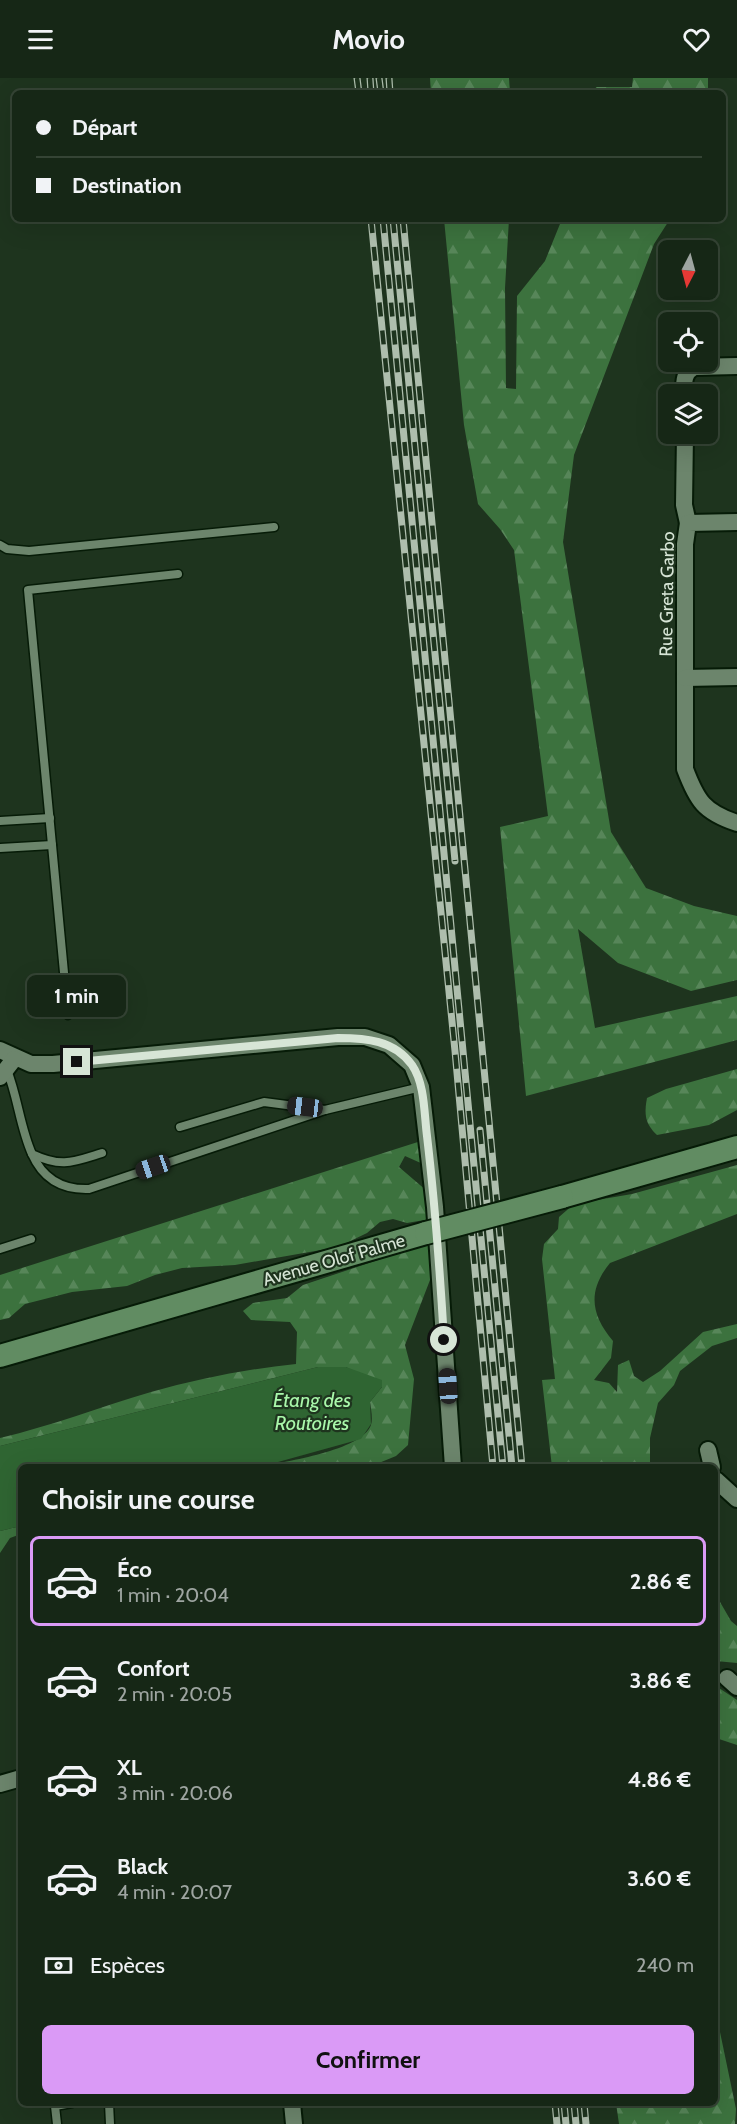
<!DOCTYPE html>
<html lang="fr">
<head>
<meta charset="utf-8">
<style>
  body { margin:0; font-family:Cabin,sans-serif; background:#1f2f1f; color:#f1f3f6; height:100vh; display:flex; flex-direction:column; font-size:22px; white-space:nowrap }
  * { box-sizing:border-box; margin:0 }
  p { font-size:20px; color:#9ea5a1 }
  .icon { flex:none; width:33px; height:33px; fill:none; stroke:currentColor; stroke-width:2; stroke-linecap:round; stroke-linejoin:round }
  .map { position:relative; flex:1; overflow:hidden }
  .details { position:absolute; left:18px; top:1386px; width:700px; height:642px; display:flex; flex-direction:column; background:#162716; border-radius:9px; box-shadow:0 6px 24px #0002,0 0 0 2px #354435 }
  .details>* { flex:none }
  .banner { position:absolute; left:12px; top:12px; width:714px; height:132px; border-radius:9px; box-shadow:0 6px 24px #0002,0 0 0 2px #354435; display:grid; align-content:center; height:132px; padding:0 24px; background:#162716 }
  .needle { width:39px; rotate:186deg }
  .controls { position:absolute; left:658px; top:162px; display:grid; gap:12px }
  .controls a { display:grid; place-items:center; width:60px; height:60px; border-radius:9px; background:#162716; box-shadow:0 6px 24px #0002,0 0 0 2px #354435; font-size:30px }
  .end { position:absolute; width:27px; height:27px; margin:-14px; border:8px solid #d7e5d6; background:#111; box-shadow:0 0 0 3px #111 }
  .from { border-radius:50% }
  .bubble { position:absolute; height:42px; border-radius:9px; background:#162716; box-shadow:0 6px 24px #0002,0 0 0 2px #354435; font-size:20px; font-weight:700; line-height:42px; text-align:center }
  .car { position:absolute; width:18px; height:36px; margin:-18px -9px; border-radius:8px; box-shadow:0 0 4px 2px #0007; background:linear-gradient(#222 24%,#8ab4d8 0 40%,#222 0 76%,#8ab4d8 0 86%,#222 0) }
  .banner b { display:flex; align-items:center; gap:21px; height:57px; font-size:22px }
  .banner b+b { border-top:2px solid #354435 }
  .banner i { width:15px; height:15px; background:#f1f3f6 }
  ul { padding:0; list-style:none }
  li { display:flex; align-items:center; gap:18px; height:90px; margin:0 12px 9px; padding:0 12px; border:3px solid transparent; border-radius:9px }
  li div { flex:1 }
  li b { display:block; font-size:22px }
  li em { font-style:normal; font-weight:700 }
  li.active { border-color:#da9af6 }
  li>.icon { width:54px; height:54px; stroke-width:1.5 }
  h2 { padding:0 24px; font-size:27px; line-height:72px }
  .pay { display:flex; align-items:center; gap:15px; height:66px; padding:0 24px; font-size:22px }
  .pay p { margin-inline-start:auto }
  .action { display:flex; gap:12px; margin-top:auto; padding:12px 24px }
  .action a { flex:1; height:69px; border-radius:9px; background:#da9af6; color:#111; font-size:24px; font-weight:700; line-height:69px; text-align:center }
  header { display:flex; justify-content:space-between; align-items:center; height:78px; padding:0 24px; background:#162716; font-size:27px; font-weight:700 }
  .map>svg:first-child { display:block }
  .forest { fill:url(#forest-firs) }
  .water { fill:#2f6532 }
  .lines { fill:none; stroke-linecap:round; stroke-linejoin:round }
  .service-casing { stroke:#061b07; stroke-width:11 }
  .minor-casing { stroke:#061b07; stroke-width:20 }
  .secondary-casing { stroke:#061b07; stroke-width:26 }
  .service { stroke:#6c856c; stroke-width:8 }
  .minor { stroke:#6c856c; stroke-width:16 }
  .secondary { stroke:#618c62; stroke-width:22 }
  .rail-casing { stroke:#aebead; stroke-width:7 }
  .rail { stroke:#1e341e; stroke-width:4.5; stroke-dasharray:14; stroke-linecap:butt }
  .secondary-bridge-casing { stroke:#061b07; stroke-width:26; stroke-linecap:butt }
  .secondary-bridge { stroke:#618c62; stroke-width:22 }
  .route { stroke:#d7e5d6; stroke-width:8 }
  .labels { text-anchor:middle; stroke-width:4.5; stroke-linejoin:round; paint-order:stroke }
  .street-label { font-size:18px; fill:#d7e5d6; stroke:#1e341e }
  .water-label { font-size:20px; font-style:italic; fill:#a9f7aa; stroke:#1e341e }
</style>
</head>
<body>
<header><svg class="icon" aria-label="menu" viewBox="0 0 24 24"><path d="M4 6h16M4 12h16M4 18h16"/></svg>Movio<svg class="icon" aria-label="heart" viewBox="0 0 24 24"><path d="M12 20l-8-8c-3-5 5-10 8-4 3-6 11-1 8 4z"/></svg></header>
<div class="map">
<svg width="737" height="2046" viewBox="0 0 737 2046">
  <defs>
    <pattern id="forest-firs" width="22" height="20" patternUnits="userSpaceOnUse" patternTransform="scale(1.5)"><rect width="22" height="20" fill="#3c723e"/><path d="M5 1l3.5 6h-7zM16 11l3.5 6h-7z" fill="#578659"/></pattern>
  </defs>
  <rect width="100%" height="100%" fill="#1e341e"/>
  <g class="forest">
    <polygon points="430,0 509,0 510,15 431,15"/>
    <polygon points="633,0 708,0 708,15 595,15 596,9 632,9"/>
    <polygon points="444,141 509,141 505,210 506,310 516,311 517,218 545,183 562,141 670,141 654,166 574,377 563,464 611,754 646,810 694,828 737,838 737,902 691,913 618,885 578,851 595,950 737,918 737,962 526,1018 500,749 548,738 514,472 500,451 478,426 464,347"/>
    <path d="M737 991V1032L709 1047 657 1057C645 1046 644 1036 647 1020L666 1011Z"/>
    <polygon points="421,1063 423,1086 405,1078 399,1089 427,1113 430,1141 407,1145 393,1141 380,1144 367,1155 338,1169 235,1187 182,1190 155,1197 127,1208 72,1214 25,1226 9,1240 0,1242 0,1197"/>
    <path d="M737 1087V1136L610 1185C587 1213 591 1237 613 1263L611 1280 594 1302 609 1305 617 1314 618 1287 629 1282 634 1298 643 1304 660 1293 703 1254 737 1246V1260L712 1268 680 1293 674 1307 658 1325 650 1360V1389H552L542 1302 555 1301 542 1181 544 1166 558 1151 559 1139 574 1126 632 1116Z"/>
    <path d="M432 1164 435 1189 405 1267 414 1301 408 1367 396 1378 369 1389H260C286 1383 361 1373 371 1347 373 1341 371 1331 370 1324L382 1309 346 1289H318L0 1368V1360C51 1348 100 1329 151 1314 198 1301 246 1291 296 1286L297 1254 290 1244 251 1242 243 1233 253 1225 287 1220 303 1207Z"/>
    <polygon points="21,1448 21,1456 10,1460 0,1475 0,1453"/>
    <polygon points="716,1517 731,1543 737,1548 737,1585 716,1583"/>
    <polygon points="716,1608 737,1622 737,1667 716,1660"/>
    <polygon points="716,1947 720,1954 736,2031 735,2046 619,2046 616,2025 716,2025"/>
  </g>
  <polygon class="water" points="318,1289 346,1289 382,1302 382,1309 370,1324 371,1346 361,1361 260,1389 21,1389 21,1448 0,1453 0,1368"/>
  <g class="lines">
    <defs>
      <g id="service">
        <polyline points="0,467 7,471 29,473 274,449"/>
        <polyline points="0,743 50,740"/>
        <polyline points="0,770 52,767"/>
        <polyline points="68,937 28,512 178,496"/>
        <path d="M7 992C18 1020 20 1049 32 1076 62 1090 73 1084 102 1075"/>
        <polyline points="180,1049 264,1024 325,1032 421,1009"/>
        <path d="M32 1076C43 1101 62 1112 89 1111L325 1032"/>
        <polyline points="0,1171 31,1161"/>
        <polyline points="109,2025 110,2046"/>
        <polyline points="57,2046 55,2028 72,2025"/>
      </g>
      <g id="minor">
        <path d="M684 316C684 305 683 295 694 289L737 288"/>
        <polyline points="685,356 684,427 688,445"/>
        <path d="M737 444 688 445 685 466V691C697 723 704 734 737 745"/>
        <polyline points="685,600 737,599"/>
        <polyline points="0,972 31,986 53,986 338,959 365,959 389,967 412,987 421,1009 435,1129 453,1389"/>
        <polyline points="0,999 14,981"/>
        <polyline points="708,1372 712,1389"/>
        <polyline points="716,1402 737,1421"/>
        <polyline points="727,1600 737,1609"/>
        <polyline points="0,1706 21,1700"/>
        <polyline points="292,2025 294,2046"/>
      </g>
      <g id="secondary">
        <polyline points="562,1119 737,1069"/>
        <polyline points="0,1278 426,1155"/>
      </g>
    </defs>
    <use href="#service" class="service-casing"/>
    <use href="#minor" class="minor-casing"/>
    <use href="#secondary" class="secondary-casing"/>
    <use href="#service" class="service"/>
    <use href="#minor" class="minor"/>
    <use href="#secondary" class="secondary"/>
    <defs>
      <g id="rail">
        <polyline points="357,0 359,15"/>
        <polyline points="370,0 371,15"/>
        <polyline points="379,0 381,15"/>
        <polyline points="389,0 390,15"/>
        <polyline points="371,141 455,973 493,1389"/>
        <polyline points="383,141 503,1389"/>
        <polyline points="393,141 455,783"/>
        <polyline points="403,141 522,1389"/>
        <polyline points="480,1052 512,1389"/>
        <polyline points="555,2025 557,2046"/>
        <polyline points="564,2025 566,2046"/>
        <polyline points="574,2025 576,2046"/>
        <polyline points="584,2025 586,2046"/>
      </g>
    </defs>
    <use href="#rail" class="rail-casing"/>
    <use href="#rail" class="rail"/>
    <defs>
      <polyline id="secondary-bridge" points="426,1155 562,1119"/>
    </defs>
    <use href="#secondary-bridge" class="secondary-bridge-casing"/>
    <use href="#secondary-bridge" class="secondary-bridge"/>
  </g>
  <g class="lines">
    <path class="route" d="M77 984 338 960C366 960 394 962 412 987 425 1006 424 1035 427 1058 435 1126 440 1194 444 1262"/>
  </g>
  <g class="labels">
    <g class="street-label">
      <text transform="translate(667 516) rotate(-89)" y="6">Rue Greta Garbo</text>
      <text transform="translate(334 1182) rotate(-16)" y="6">Avenue Olof Palme</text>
    </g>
    <g class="water-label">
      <text x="312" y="1329">Étang des<tspan x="312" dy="23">Routoires</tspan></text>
    </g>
  </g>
</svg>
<div class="controls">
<a><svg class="needle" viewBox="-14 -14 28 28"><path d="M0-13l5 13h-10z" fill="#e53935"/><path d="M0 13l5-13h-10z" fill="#9ea5a1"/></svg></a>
<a><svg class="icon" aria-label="locate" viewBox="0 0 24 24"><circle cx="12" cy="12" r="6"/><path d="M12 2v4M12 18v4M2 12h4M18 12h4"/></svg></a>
<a><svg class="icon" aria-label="layers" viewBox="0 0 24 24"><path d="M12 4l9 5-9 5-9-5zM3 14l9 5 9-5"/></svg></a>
</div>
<i class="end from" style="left:444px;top:1262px"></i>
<i class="end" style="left:77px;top:984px"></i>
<div class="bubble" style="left:27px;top:897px;width:99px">1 min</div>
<i class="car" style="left:305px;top:1029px;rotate:277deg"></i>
<i class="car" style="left:153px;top:1089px;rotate:251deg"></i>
<i class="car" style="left:448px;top:1308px;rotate:356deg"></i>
<div class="banner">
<b><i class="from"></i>Départ</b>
<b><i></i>Destination</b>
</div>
<section class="details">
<h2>Choisir une course</h2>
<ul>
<li class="active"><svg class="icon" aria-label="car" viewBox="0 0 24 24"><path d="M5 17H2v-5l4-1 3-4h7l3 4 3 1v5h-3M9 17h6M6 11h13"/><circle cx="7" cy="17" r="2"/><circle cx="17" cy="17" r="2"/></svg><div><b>Éco</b><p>1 min · 20:04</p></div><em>2.86 €</em></li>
<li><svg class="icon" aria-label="car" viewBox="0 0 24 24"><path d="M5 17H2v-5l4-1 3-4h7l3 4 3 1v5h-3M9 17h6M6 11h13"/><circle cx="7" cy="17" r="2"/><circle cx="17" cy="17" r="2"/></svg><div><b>Confort</b><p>2 min · 20:05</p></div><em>3.86 €</em></li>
<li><svg class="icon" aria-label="car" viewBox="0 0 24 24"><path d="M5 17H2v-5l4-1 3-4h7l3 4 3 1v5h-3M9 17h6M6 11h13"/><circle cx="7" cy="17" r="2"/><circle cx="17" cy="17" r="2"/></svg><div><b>XL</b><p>3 min · 20:06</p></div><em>4.86 €</em></li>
<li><svg class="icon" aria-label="car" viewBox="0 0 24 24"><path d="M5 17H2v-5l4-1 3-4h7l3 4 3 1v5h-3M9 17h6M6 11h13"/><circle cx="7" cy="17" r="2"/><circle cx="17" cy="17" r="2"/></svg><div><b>Black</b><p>4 min · 20:07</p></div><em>3.60 €</em></li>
</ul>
<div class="pay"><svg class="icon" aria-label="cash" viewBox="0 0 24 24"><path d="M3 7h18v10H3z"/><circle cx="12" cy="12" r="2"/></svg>Espèces<p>240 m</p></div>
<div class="action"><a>Confirmer</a></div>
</section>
</div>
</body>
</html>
